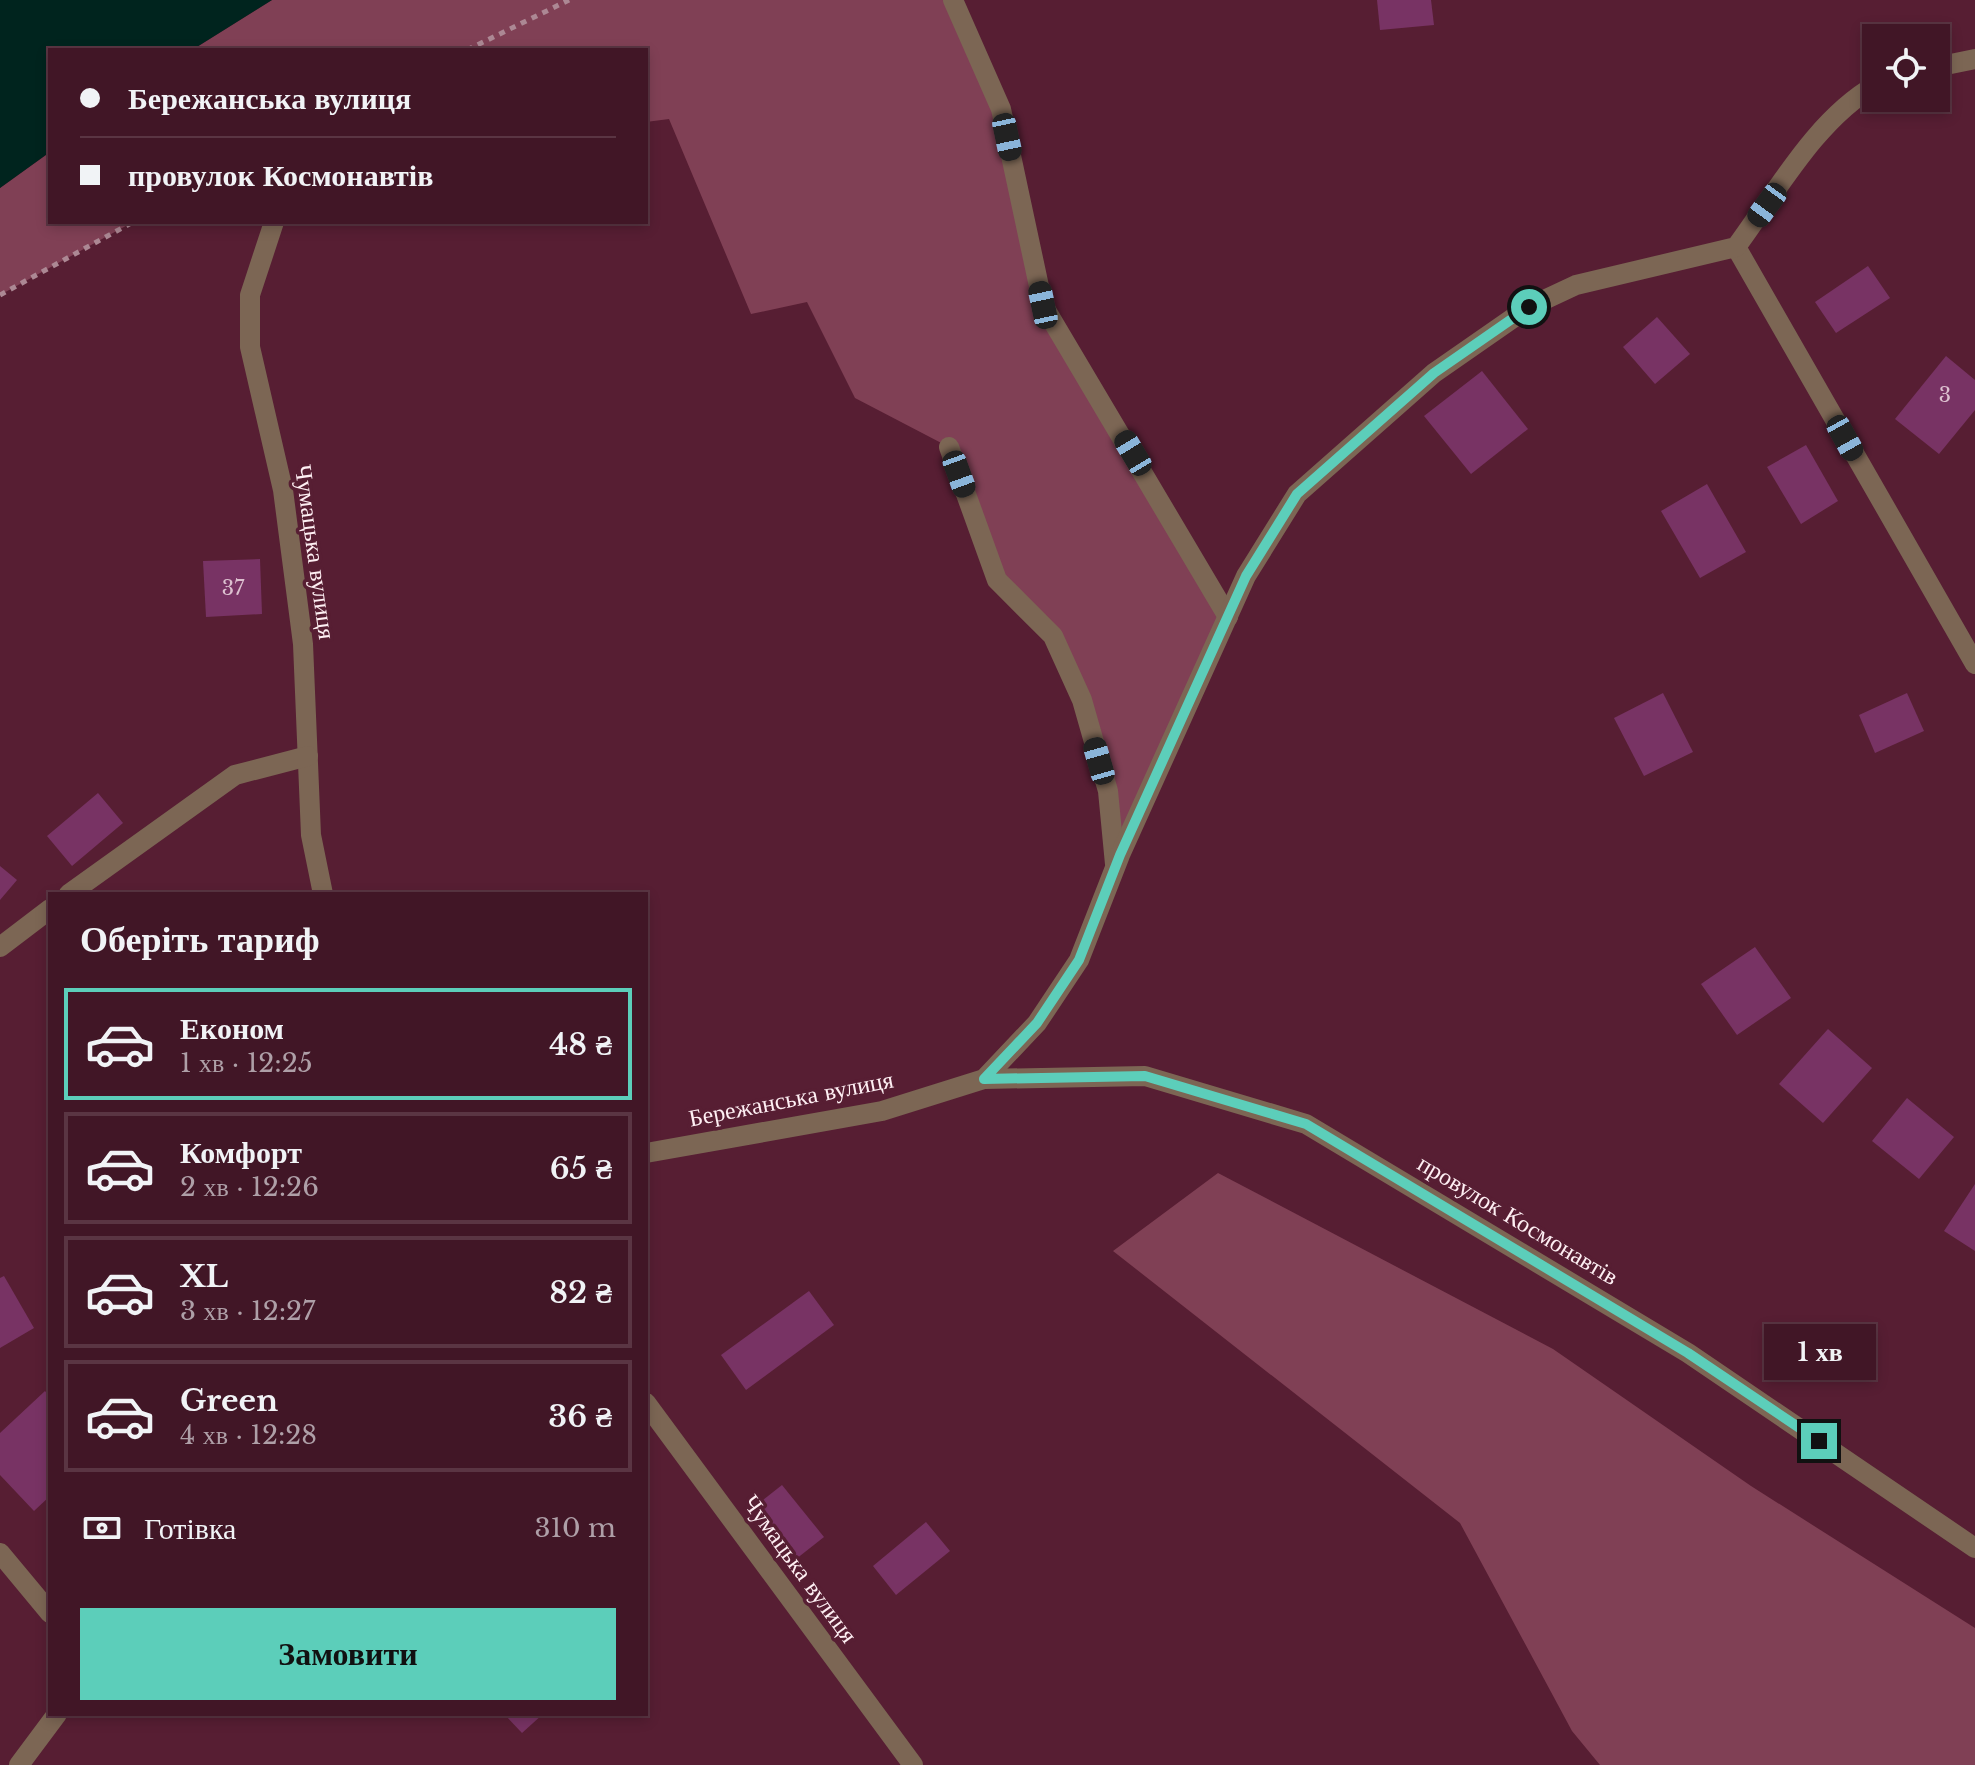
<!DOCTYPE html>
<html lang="uk">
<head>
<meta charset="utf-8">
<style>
  body { margin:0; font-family:"Libre Baskerville",serif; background:#4c2332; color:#f1f3f6; height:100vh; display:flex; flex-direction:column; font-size:30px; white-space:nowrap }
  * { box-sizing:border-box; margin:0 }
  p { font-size:26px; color:#ae9fa7 }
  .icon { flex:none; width:44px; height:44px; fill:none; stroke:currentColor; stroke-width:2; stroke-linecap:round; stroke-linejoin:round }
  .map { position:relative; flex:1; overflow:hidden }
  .details { position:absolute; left:48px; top:892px; width:600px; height:824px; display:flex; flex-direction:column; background:#411626; border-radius:0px; box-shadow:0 4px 12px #0003,0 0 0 2px #5a3543 }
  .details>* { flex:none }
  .banner { position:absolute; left:48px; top:48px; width:600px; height:176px; border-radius:0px; box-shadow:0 4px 12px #0003,0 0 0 2px #5a3543; display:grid; align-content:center; height:176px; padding:0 32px; background:#411626 }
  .fabs { position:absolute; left:1862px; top:24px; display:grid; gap:16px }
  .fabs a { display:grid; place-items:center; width:88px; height:88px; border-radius:0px; background:#411626; box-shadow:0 4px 12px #0003,0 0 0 2px #5a3543; font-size:40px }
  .end { position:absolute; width:36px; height:36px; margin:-18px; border:10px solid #5cceba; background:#111; box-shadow:0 0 0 4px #111 }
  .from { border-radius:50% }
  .bubble { position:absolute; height:56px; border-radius:0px; background:#411626; box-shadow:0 4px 12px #0003,0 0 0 2px #5a3543; font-size:26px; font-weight:600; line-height:56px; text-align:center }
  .car { position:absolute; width:24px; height:48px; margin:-24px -12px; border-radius:10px; box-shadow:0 0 6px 2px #0007; background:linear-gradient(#222 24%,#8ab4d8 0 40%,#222 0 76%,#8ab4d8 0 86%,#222 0) }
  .banner b { display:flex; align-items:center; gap:28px; height:76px; font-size:30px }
  .banner b+b { border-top:2px solid #5a3543 }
  .banner i { width:20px; height:20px; background:#f1f3f6 }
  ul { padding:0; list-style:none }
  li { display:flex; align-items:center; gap:24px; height:112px; margin:0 16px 12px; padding:0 16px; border:4px solid #5a3543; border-radius:0px }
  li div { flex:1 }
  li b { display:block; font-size:30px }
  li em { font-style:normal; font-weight:600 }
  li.on { border-color:#5cceba }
  li>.icon { width:72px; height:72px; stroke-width:1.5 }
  h2 { padding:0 32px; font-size:36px; line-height:96px }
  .pay { display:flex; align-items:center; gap:20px; height:88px; padding:0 32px; font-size:30px }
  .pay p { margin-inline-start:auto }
  .cta { display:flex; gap:16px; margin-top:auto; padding:16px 32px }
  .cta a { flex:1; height:92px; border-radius:0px; background:#5cceba; color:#111; font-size:32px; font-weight:600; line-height:92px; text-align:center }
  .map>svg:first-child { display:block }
  .green { fill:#804055 }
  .water { fill:#00241e }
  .building { fill:#783364 }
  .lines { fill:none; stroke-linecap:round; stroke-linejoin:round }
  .path { stroke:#ac8894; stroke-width:5; stroke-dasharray:6 6; stroke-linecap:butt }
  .minor { stroke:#7c6654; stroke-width:20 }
  .route { stroke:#5cceba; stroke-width:10 }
  .labels { text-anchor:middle; stroke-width:7; stroke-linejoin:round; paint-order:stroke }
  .number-label { font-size:20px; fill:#dcc0cf }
  .street-label { font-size:24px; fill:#feeff3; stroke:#571e33 }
</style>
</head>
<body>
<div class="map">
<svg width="1975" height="1765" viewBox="0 0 1975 1765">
  <rect width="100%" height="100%" fill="#571e33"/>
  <g class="green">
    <polygon points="272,0 953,0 1001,109 1043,305 1228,617 1115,868 1108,791 1053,636 997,580 949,447 855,398 807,302 751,314 669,119 646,122 646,50 192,50"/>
    <polygon points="50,152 50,222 133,222 0,295 0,188"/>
    <polygon points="1218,1173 1553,1349 1751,1486 1975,1628 1975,1765 1600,1765 1572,1731 1460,1523 1113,1251"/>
  </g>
  <polygon class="water" points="0,0 272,0 192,50 50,50 50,152 0,188"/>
  <g class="building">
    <polygon points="1377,0 1431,0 1434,25 1380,30"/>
    <polygon points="1868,266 1890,298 1836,333 1815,302"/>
    <polygon points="1657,317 1690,354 1655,384 1623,347"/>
    <polygon points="1946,356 1975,380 1975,410 1939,454 1895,419"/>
    <polygon points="1482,371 1528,429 1471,474 1424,416"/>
    <polygon points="1806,445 1838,501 1801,524 1767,467"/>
    <polygon points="1707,484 1746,552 1700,578 1661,511"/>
    <polygon points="260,559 262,614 206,617 203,561"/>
    <polygon points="1663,693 1693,752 1644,776 1614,718"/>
    <polygon points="1907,693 1924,731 1875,753 1859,715"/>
    <polygon points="98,793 123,823 72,866 47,836"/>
    <polygon points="0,866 17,880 0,900"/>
    <polygon points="1755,947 1791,998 1737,1035 1701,984"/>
    <polygon points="1828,1029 1872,1068 1823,1123 1779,1084"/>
    <polygon points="1907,1098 1954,1137 1919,1179 1872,1141"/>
    <polygon points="1975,1184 1975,1251 1944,1231"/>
    <polygon points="4,1276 34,1328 0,1348 0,1278"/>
    <polygon points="809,1291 834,1325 746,1390 721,1355"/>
    <polygon points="45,1391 50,1397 50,1496 34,1511 0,1475 0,1433"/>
    <polygon points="782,1485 824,1537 791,1563 749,1511"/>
    <polygon points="926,1522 950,1551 896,1595 873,1566"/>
    <polygon points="504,1714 543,1714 522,1733"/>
  </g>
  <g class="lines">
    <g class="path">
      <polyline points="467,50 569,0"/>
      <polyline points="0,295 133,222"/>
    </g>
    <g class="minor">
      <polyline points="953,0 1001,109 1043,305 1228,617"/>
      <polyline points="1936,67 1975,59"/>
      <polyline points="274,222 250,295 250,347 283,490 303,644 311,835 323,894"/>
      <polyline points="1736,247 1975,664"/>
      <polyline points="949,447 997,580 1053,636 1082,700 1108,791 1115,864"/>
      <polyline points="69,894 235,775 308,756"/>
      <polyline points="0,947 50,909"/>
      <polyline points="984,1079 1145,1076 1306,1124 1688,1353 1975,1548"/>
      <path d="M646 1153 882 1111 984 1079 1037 1023 1079 960 1120 855 1246 576 1297 494 1434 373 1529 307 1576 285 1736 247C1776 193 1816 119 1876 85"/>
      <polyline points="646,1403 913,1765"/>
      <polyline points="0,1553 50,1613"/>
      <polyline points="19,1765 57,1714"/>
    </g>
  </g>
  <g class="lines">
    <polyline class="route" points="1529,307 1434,373 1297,494 1246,576 1120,855 1079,960 1037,1023 984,1079 1145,1076 1306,1124 1688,1353 1819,1441"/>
  </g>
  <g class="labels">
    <g class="number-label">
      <text x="1945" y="402">3</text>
      <text x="233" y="595">37</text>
    </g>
    <g class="street-label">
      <text transform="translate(315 552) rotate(82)" y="8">Чумацька вулиця</text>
      <text transform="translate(791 1099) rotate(-11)" y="8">Бережанська вулиця</text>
      <text transform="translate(1518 1220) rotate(31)" y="8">провулок Космонавтів</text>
      <text transform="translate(800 1569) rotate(54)" y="8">Чумацька вулиця</text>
    </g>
  </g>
</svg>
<div class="fabs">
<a><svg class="icon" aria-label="locate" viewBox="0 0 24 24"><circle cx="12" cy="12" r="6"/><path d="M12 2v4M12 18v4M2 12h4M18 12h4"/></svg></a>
</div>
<i class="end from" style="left:1529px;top:307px"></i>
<i class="end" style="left:1819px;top:1441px"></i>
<div class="bubble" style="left:1764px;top:1324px;width:112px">1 хв</div>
<i class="car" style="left:1007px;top:137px;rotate:168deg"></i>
<i class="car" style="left:1767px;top:205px;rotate:216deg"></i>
<i class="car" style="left:1043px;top:305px;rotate:348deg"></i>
<i class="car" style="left:1845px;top:438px;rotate:151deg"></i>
<i class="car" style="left:1133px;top:453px;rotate:329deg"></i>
<i class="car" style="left:959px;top:474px;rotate:160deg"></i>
<i class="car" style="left:1099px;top:761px;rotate:344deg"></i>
<div class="banner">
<b><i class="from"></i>Бережанська вулиця</b>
<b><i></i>провулок Космонавтів</b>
</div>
<section class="details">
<h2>Оберіть тариф</h2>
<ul>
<li class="on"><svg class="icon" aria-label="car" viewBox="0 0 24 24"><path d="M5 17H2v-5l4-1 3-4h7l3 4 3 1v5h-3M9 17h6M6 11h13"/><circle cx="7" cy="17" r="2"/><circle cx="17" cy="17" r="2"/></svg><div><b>Економ</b><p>1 хв · 12:25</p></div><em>48 ₴</em></li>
<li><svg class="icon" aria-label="car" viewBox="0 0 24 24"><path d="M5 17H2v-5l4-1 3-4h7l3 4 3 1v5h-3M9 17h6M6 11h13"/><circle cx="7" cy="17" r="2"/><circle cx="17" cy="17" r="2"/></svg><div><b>Комфорт</b><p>2 хв · 12:26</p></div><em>65 ₴</em></li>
<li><svg class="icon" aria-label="car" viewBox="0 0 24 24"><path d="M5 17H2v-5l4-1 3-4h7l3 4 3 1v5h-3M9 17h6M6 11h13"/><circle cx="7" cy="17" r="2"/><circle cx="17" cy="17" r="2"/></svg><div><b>XL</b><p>3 хв · 12:27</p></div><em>82 ₴</em></li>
<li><svg class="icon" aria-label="car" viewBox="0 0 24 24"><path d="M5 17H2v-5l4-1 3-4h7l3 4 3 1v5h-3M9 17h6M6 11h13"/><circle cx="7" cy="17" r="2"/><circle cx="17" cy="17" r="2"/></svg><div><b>Green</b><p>4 хв · 12:28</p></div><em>36 ₴</em></li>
</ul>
<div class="pay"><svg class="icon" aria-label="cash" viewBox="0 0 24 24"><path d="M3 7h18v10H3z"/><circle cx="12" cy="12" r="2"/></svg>Готівка<p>310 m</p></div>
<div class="cta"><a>Замовити</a></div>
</section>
</div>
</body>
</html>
